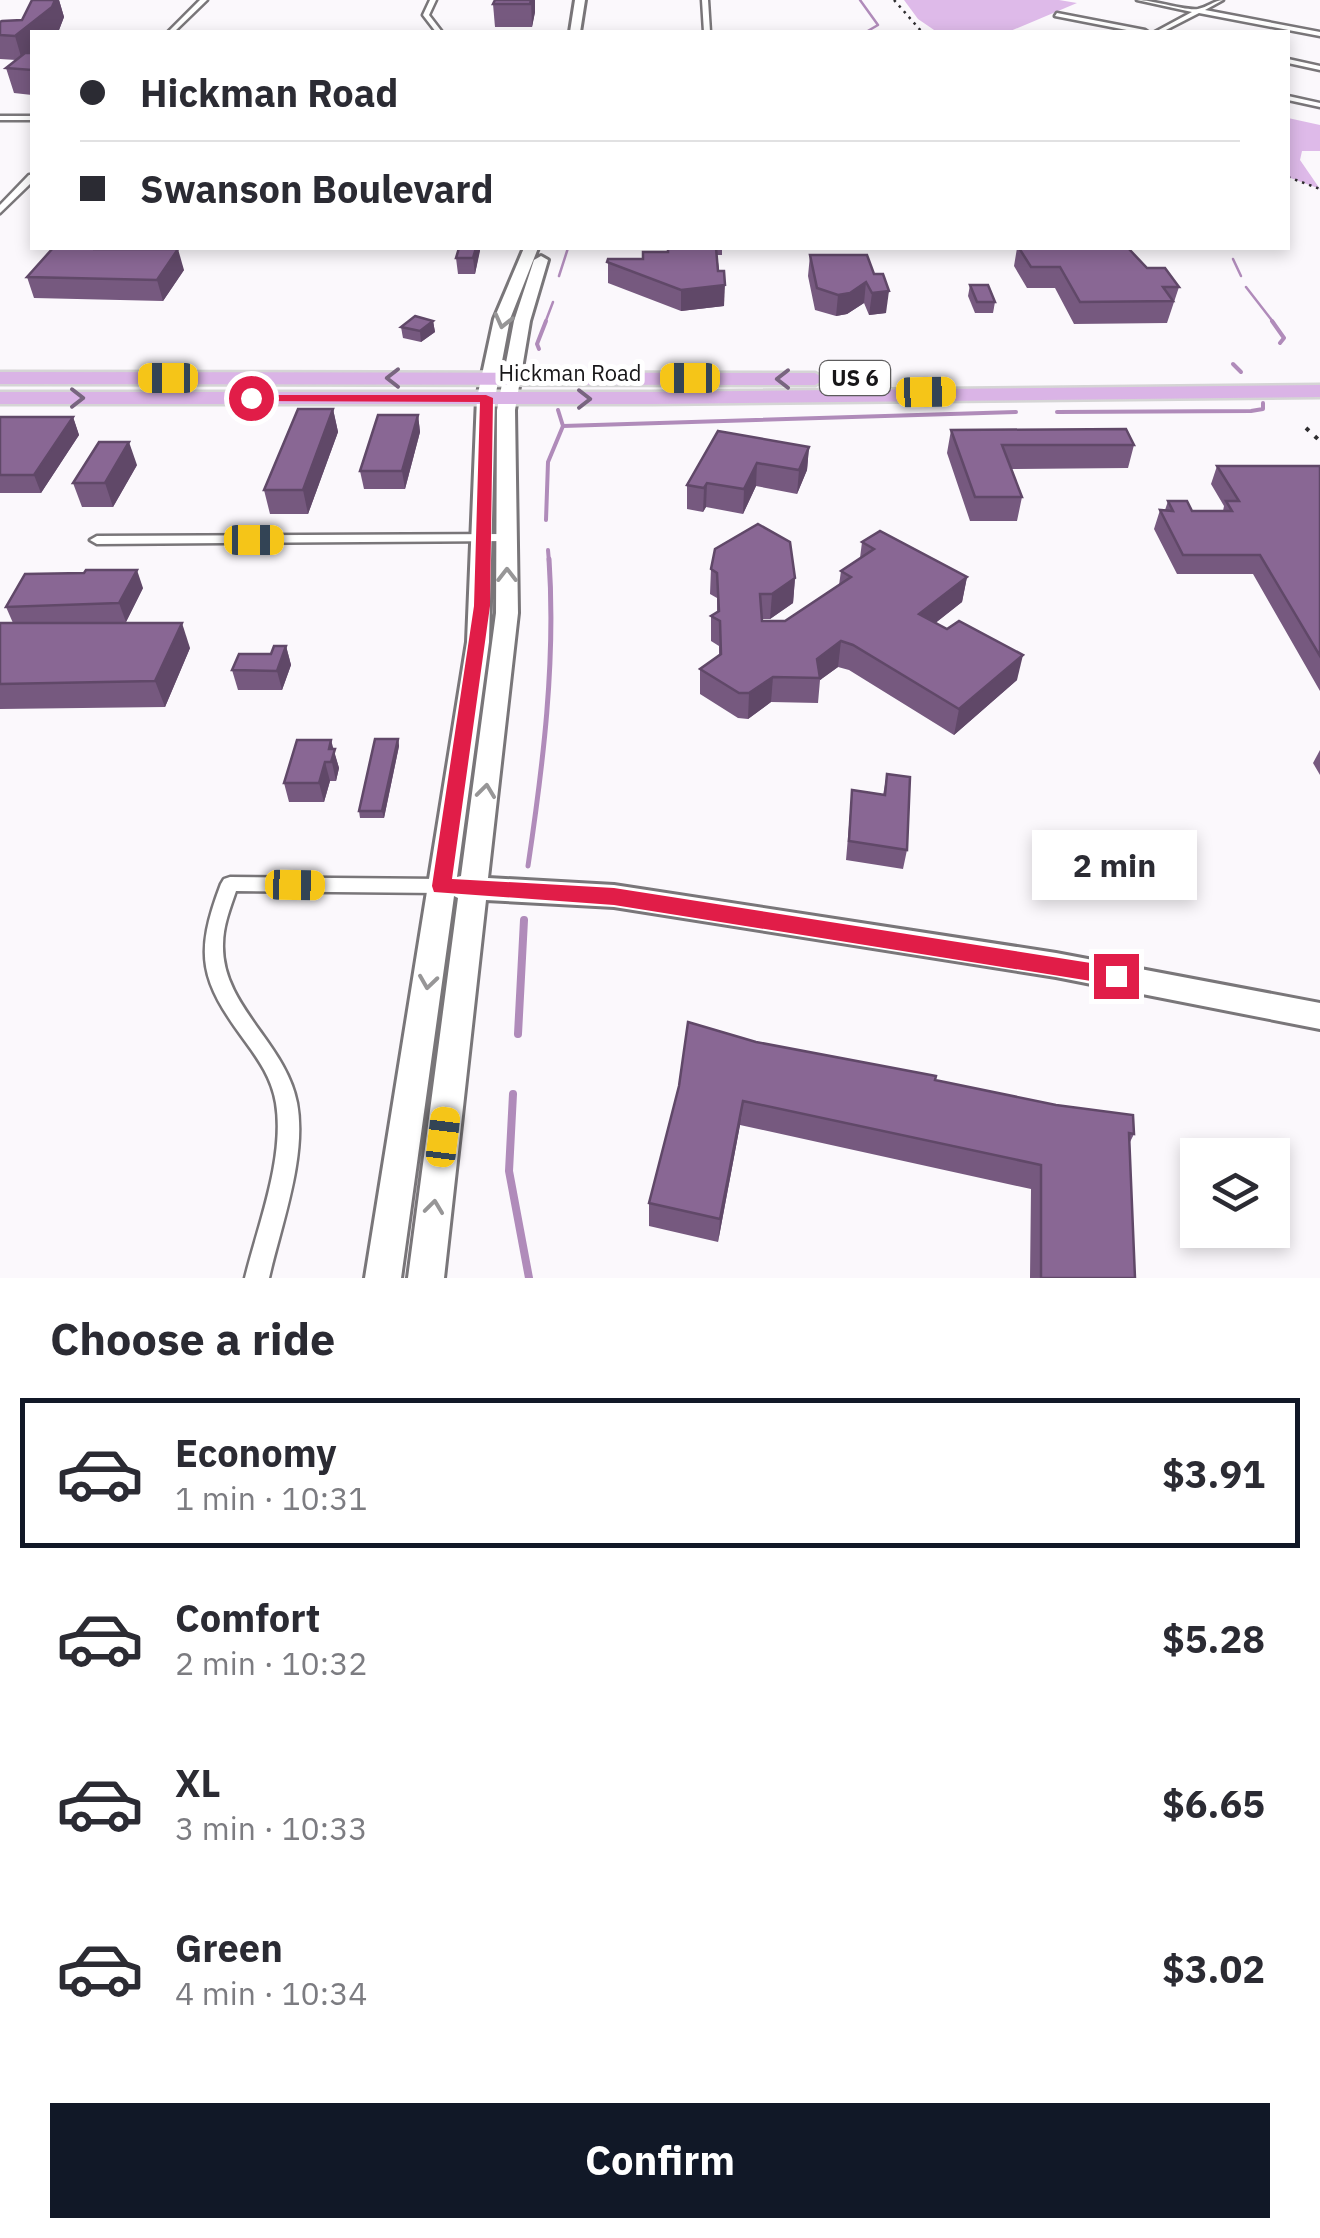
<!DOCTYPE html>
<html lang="en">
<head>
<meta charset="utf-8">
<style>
  body { margin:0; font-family:"IBM Plex Sans",sans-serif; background:#f2f2f3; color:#2b2b33; height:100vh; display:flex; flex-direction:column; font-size:38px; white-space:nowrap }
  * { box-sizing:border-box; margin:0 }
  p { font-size:32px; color:#7c7c81 }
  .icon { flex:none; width:55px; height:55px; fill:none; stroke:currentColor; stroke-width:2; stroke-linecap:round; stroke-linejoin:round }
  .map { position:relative; height:1278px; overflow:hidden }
  .details { display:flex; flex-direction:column; background:#fff; flex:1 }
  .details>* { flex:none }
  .top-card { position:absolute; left:30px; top:30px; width:1260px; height:220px; border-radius:0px; box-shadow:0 5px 15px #0003; display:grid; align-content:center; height:220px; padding:0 50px; background:#fff }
  .tools { position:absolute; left:1180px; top:1138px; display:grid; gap:20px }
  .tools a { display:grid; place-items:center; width:110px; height:110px; border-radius:0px; background:#fff; box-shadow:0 5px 15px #0003; font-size:50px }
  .end { position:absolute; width:45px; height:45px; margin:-22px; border:12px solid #e11d48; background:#fff; box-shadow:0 0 0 5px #fff }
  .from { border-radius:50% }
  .bubble { position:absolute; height:70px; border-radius:0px; background:#fff; box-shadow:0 5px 15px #0003; font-size:32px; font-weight:700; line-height:70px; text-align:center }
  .car { position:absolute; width:30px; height:60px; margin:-30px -15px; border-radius:12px; box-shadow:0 0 8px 2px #0007; background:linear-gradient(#f5c518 24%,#345 0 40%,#f5c518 0 76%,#345 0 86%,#f5c518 0) }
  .top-card b { display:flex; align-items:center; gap:35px; height:95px; font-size:38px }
  .top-card b+b { border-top:2px solid #e1e1e2 }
  .top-card i { width:25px; height:25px; background:#2b2b33 }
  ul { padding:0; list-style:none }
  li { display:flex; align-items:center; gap:30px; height:150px; margin:0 20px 15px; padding:0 30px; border:5px solid transparent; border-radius:0px }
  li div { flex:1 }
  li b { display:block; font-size:38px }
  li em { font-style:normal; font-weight:700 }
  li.active { border-color:#111827 }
  li>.icon { width:90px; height:90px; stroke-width:1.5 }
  h2 { padding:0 50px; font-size:45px; line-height:120px }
  .cta { display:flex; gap:20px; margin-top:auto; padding:20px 50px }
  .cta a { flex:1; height:115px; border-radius:0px; background:#111827; color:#fff; font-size:40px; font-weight:700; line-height:115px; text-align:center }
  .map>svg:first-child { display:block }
  .green { fill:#debae9 }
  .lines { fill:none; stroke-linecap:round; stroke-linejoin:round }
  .stream-far3 { stroke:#b08bba; stroke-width:2.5 }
  .stream-far2 { stroke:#b08bba; stroke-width:4 }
  .stream-far1 { stroke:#b08bba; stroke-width:5 }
  .stream { stroke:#b08bba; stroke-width:8 }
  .street-casing { stroke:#797679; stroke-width:5 }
  .secondary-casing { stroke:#797679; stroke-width:6 }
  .primary-casing { stroke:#d5d5d5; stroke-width:5 }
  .street { fill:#fff; fill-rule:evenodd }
  .secondary { fill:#fff; fill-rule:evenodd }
  .primary { fill:#dab4e6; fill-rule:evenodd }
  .rail-far1 { stroke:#2f2e30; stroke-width:2.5; stroke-dasharray:2.5 5; stroke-linecap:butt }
  .rail { stroke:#2f2e30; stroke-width:4; stroke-dasharray:4 8; stroke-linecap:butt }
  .wall { fill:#76597f }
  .shaded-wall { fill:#604868 }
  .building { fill:#896794; stroke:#604868; stroke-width:2.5 }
  .oneway { stroke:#979697 }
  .oneway2 { stroke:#78657f }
  .route { fill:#e11d48 }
  .labels { text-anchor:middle; stroke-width:10; stroke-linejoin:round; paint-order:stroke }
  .far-street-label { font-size:22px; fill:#171618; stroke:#fff }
  .shield { fill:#fff; stroke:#5d5c5d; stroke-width:2.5 }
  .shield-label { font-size:22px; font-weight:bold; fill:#171618 }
</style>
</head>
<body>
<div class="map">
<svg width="1320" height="1278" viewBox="0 0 1320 1278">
  <rect width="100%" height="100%" fill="#fbf8fc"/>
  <g class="green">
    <polygon points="904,0 1059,0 1077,3 1008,32 937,32 918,19"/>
    <polygon points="1288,118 1320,125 1320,151 1302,151 1300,160 1320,189 1288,177"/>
  </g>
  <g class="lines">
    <g class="stream-far3">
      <polyline points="860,0 878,25 866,32"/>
      <polyline points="1233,259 1241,276"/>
      <polyline points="559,276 568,248"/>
      <polyline points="1246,287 1274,323"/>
      <polyline points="545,323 553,302"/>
    </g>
    <g class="stream-far2">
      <polyline points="1272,321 1284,338 1280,343"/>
      <polyline points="539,349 537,344 546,321"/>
      <polyline points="1233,364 1241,372"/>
      <polyline points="1057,412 1251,411 1263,409 1263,403"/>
      <polyline points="563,426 1016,412"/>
      <polyline points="546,520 548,462 563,426 558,410"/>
      <polyline points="548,550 549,562"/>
    </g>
    <path class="stream-far1" d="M528 866C543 765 556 661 549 559"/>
    <g class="stream">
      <polyline points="518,1034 524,920"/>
      <polyline points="513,1094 509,1171 529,1278"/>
    </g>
    <defs>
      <g id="street">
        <polygon points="200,0 207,0 174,32 168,32"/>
        <polygon points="430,0 436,0 429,15 442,32 436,32 423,15"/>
        <polygon points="702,0 708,0 710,32 704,32"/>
        <path d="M1137 0C1154 0 1185 11 1198 9 1208 7 1213 1 1223 0L1205 10 1320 32V36L1199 13 1162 32H1155L1192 12Z"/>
        <polygon points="1057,13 1145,30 1148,32 1137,32 1055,16"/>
        <polygon points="1288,59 1320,66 1320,70 1288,63"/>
        <polygon points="1288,96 1320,103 1320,107 1288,100"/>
        <rect x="0" y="116" width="32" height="4"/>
        <polygon points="29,175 32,175 32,182 0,213 0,205"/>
        <polygon points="508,534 515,538 513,541 97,544 90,540 97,536"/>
        <path d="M230 877 441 879 447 881 450 886 447 891 441 893 236 891C230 908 223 926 223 944 221 1006 286 1043 297 1103 307 1157 281 1225 269 1278H245C258 1225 285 1158 276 1103 272 1079 259 1060 245 1041 200 980 194 955 221 884L224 879Z"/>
      </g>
      <g id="secondary">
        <polygon points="575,0 585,0 580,32 570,32"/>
        <polygon points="524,248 538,248 510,319 495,398 489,642 457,877 461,876 496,613 497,410 514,321 534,260 541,256 548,260 530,321 515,410 518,613 488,878 614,885 1056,953 1320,1003 1320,1029 1056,977 614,907 486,900 444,1278 408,1278 458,898 454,896 401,1278 365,1278 467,642 477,398 494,319"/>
      </g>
      <g id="primary">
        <polygon points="0,372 815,373 825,379 815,385 0,384"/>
        <polygon points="1320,385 1320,397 652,404 0,404 0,392 652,392"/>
      </g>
    </defs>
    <use href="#street" class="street-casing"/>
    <use href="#secondary" class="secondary-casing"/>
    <use href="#primary" class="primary-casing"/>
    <use href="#street" class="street"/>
    <use href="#secondary" class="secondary"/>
    <use href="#primary" class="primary"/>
    <g class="rail-far1">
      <polyline points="894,0 922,32"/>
      <polyline points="1288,177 1320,189"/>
    </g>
    <polyline class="rail" points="1306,428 1320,441"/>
  </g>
  <g class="wall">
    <polygon points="32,0 59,0 64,17 59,30 31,53 32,53 32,95 14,93 6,68 16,60 0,59 0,22 22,20"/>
    <polygon points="535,0 535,12 532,27 495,27 493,4"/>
    <polygon points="459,248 480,248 475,274 458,274 456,258"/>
    <polygon points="668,248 722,248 722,255 717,255 724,306 681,311 608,283 608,259 643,259 667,252"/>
    <polygon points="1017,248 1128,248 1147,268 1179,287 1167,323 1074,324 1055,288 1027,288 1014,266"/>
    <polygon points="102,249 184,270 163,301 34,298 27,277"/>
    <polygon points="810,255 867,255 886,313 869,315 864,303 847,314 836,316 815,310 808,276"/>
    <polygon points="970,285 995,302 993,313 975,313 968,296"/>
    <polygon points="433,321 435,332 421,342 403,338 401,327"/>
    <polygon points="333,409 338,432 308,514 270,514 264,490"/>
    <polygon points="418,415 420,432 405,489 364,489 360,471"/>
    <polygon points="0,417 73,417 79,435 41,493 0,493"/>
    <polygon points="951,430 1134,445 1128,468 1011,469 1022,497 1017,521 970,521 947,453"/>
    <polygon points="809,447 807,470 797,494 756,486 743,514 706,507 703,512 687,509 687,485"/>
    <polygon points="137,465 113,507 82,507 73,483"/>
    <polygon points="1217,466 1320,466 1320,691 1253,574 1177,574 1154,529 1160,510 1165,510 1168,501 1192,511 1223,511 1224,506 1211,484"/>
    <polygon points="862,542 967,577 962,602 935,623 1017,680 954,735 849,670 838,667 820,680 818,703 771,702 748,719 738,718 700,694 700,669 719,656 719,646 711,641 711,616 717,612 717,598 710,594 711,569 795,578 793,603 770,619 762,619 762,621 785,621 839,585 841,571 860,558"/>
    <polygon points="143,588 126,622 105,623 190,648 165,707 0,709 0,623 13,623 6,607"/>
    <polygon points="286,646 291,665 282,690 238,690 232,670"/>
    <polygon points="398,739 399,746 384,818 360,818 359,811"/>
    <polygon points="333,749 339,768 336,781 330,781 324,802 289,802 284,783"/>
    <polygon points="1320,750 1320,775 1313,763"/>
    <polygon points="887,774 907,850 903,869 846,860 852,790 883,795"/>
    <polygon points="756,1042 935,1080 1134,1134 1129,1144 1135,1278 1030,1278 1031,1189 740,1125 718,1242 649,1226 649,1203"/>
  </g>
  <g class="shaded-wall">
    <polygon points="55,0 59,0 64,17 59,30 56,32 32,32 32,52 22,60 15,36"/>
    <polygon points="531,0 535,0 535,12 532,27"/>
    <polygon points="476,248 480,248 480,251 475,274 473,258"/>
    <polygon points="178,249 184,270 163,301 157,280"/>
    <polygon points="866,282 864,303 847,314 836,316 838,295"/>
    <polygon points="725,285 724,306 681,311 681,290"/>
    <polygon points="889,291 886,313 869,315 872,293"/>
    <polygon points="433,321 435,332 421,342 420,331"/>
    <polygon points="333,409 338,432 308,514 303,490"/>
    <polygon points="418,415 420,432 405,489 402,471"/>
    <polygon points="73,417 79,435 41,493 34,475"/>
    <polygon points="129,442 137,465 113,507 105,483"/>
    <polygon points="809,447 807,470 797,494 799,470"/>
    <polygon points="757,463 756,486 743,514 744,489"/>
    <polygon points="707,483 706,507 703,512 704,488"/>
    <polygon points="137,570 143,588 126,622 119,603"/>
    <polygon points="967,577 962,602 914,640 919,614"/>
    <polygon points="795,578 793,603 770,619 772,594"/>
    <polygon points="182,623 190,648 165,707 155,681"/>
    <polygon points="841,641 838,667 820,680 817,659"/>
    <polygon points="286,646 291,665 282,690 277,671"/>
    <polygon points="1023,655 1017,680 954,735 959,709"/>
    <polygon points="773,677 771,702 748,719 749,693"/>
    <polygon points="398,739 399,746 384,818 382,811"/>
    <polygon points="331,740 339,768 336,781 329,749"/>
    <polygon points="325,762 330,781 324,802 319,783"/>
    <polygon points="743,1101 740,1125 718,1242 720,1219"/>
  </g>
  <g class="building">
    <polygon points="32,0 55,0 52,7 15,36 0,35 0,22 2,21 22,20"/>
    <polygon points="495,0 531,0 530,4 493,4"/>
    <polygon points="25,53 32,53 32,70 6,68"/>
    <polygon points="53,248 97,248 96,249 178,249 157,280 27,277"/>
    <polygon points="459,248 476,248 473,258 456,258"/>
    <polygon points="668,248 716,248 718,271 724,271 725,285 681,290 607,262 608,259 643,259 643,252 668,252"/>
    <polygon points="1019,248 1128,248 1147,268 1165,268 1179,287 1163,287 1173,301 1080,302 1060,267 1031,267"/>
    <polygon points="810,255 867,255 874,274 883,274 889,291 872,293 866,282 850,293 838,295 817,288"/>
    <polygon points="970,285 988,285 995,302 977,302"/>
    <polygon points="415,316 433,321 420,331 401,327"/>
    <polygon points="298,409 333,409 303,490 264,490"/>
    <polygon points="378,415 418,415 402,471 360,471"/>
    <polygon points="0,417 73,417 34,475 0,475"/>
    <polygon points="1126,429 1134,445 1002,445 1022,497 975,497 951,430"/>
    <polygon points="718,431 809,447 799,470 757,463 744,489 707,483 704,488 687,485"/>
    <polygon points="99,442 129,442 105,483 73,483"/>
    <polygon points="1217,466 1320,466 1320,656 1260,555 1183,555 1160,510 1173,511 1168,501 1187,501 1192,511 1232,511 1226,501 1239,501"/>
    <polygon points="758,524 790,542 795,578 772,594 760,594 762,621 785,621 851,577 841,571 874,549 862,542 880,531 967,577 919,614 947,629 959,621 1023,655 959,709 853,645 841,641 817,659 820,678 773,677 749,693 739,693 700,669 721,654 720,621 711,616 719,611 717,573 711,569 715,549"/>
    <polygon points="86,570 137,570 119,603 6,607 25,574 84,573"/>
    <polygon points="0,623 182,623 155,681 0,684"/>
    <polygon points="274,646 286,646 277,671 232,670 239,654 271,654"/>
    <polygon points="375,739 398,739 382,811 359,811"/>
    <polygon points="297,740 331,740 329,749 335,749 331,762 325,762 319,783 284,783"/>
    <polygon points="887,774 910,777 907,850 849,841 852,790 885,795"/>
    <polygon points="688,1022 756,1042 936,1076 935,1080 1056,1105 1133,1115 1134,1134 1129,1133 1135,1278 1041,1278 1041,1165 743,1101 720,1219 649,1203 679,1086"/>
  </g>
  <defs><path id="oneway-chevron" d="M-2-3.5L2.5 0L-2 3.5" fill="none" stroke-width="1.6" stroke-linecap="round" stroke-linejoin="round" transform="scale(2.5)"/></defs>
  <g class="oneway">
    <use href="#oneway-chevron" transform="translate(503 321) rotate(104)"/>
    <use href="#oneway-chevron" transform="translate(507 575) rotate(-90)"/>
    <use href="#oneway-chevron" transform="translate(486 791) rotate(-83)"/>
    <use href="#oneway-chevron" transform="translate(428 982) rotate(98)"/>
    <use href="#oneway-chevron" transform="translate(434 1207) rotate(-83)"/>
  </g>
  <g class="oneway2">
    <use href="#oneway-chevron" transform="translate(393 378) rotate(-180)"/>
    <use href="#oneway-chevron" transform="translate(783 379) rotate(180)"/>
    <use href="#oneway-chevron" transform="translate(77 398)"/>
    <use href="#oneway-chevron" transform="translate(584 399)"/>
  </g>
  <polygon class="route" points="251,395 486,395 493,398 490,606 452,879 614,888 1116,967 1124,970 1127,976 1124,982 1116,985 614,905 434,892 432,886 474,606 480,402 247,401 247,396"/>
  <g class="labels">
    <g class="far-street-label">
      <text x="570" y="381">Hickman Road</text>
    </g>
    <rect class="shield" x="820" y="361" width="70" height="34" rx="8"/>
    <g class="shield-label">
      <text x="855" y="386">US 6</text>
    </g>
  </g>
</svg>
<div class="tools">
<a><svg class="icon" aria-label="layers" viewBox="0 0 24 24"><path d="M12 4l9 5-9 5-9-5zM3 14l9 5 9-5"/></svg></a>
</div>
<i class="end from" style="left:251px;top:398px"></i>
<i class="end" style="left:1116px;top:976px"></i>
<div class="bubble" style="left:1032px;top:830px;width:165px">2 min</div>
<i class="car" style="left:168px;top:378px;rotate:270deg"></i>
<i class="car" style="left:690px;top:378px;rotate:270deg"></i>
<i class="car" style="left:926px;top:392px;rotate:89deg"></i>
<i class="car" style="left:254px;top:540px;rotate:90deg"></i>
<i class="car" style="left:295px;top:885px;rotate:91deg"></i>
<i class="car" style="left:443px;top:1137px;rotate:7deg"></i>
<div class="top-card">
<b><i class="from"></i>Hickman Road</b>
<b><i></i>Swanson Boulevard</b>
</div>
</div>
<section class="details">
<h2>Choose a ride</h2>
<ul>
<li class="active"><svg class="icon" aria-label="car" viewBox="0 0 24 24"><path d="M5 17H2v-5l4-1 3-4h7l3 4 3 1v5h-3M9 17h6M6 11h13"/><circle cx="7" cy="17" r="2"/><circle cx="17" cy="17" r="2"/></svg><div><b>Economy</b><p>1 min · 10:31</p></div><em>$3.91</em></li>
<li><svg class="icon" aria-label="car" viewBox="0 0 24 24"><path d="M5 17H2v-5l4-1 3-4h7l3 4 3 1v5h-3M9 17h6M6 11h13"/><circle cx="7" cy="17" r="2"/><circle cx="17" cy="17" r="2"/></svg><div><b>Comfort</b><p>2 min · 10:32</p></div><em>$5.28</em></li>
<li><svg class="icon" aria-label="car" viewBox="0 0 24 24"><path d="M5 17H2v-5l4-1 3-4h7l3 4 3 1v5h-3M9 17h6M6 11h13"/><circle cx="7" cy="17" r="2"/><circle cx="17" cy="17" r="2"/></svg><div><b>XL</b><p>3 min · 10:33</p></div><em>$6.65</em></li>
<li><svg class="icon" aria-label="car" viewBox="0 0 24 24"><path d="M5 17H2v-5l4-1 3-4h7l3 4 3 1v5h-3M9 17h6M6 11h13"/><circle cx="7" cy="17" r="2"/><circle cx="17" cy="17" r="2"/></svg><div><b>Green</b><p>4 min · 10:34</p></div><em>$3.02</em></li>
</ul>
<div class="cta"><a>Confirm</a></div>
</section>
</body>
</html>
